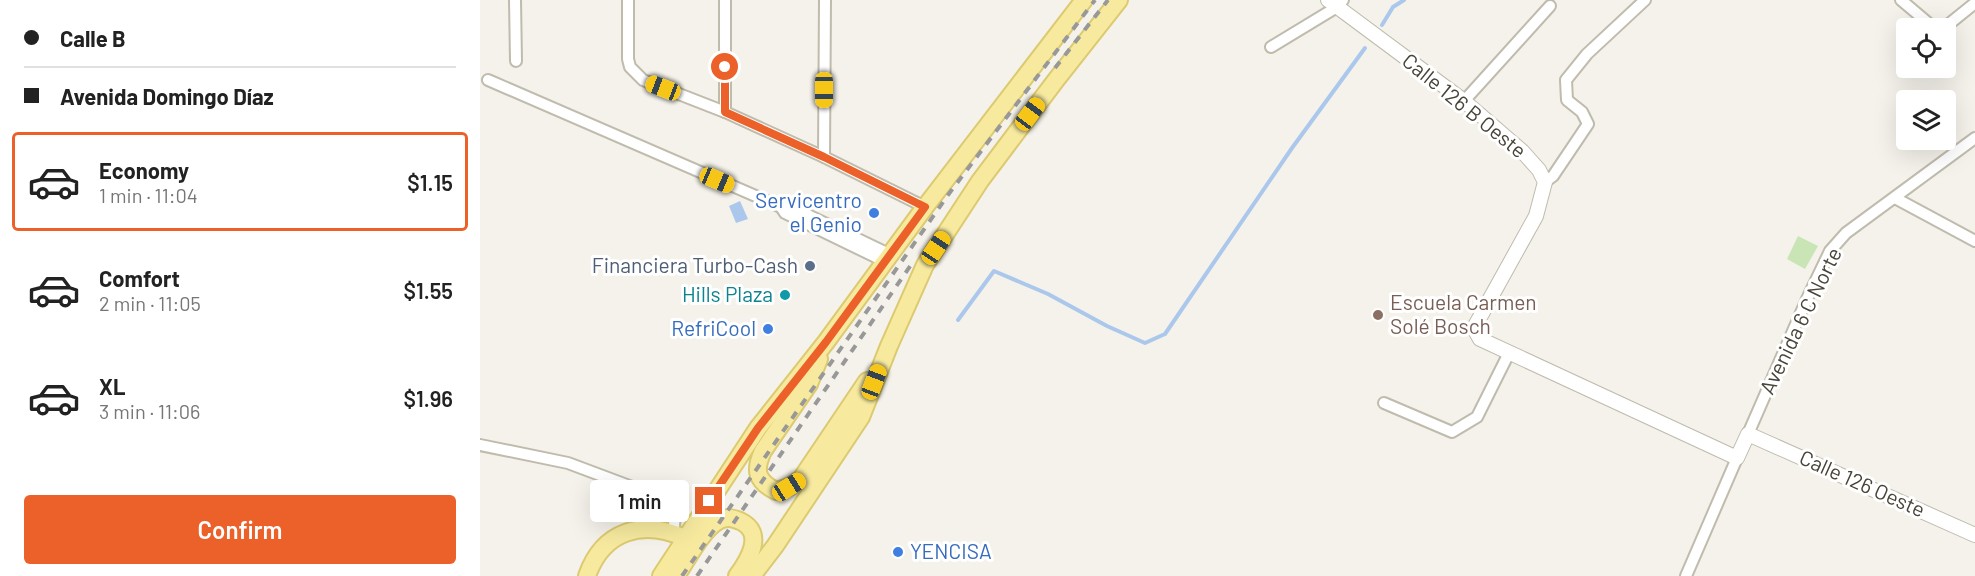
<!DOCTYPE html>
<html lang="en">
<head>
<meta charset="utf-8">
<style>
  body { margin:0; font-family:Barlow,sans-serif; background:#f2f2f2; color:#222; height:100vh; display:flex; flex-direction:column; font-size:22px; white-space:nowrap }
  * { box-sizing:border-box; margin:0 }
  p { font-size:20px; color:#767676 }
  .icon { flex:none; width:33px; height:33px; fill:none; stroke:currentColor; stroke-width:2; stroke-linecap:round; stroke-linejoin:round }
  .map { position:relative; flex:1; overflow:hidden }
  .details { display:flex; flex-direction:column; background:#fff; width:480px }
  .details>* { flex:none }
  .guide { display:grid; align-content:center; height:132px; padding:0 24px; background:#fff }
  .buttons { position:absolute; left:1416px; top:18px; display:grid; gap:12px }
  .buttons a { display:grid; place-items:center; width:60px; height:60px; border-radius:6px; background:#fff; box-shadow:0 6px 24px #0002; font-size:30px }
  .end { position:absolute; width:27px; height:27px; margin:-14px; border:8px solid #eb6129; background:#fff; box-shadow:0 0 0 3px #fff }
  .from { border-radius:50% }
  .bubble { position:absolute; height:42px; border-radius:6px; background:#fff; box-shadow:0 6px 24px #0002; font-size:20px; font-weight:600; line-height:42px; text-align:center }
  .car { position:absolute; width:18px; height:36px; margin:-18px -9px; border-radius:8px; box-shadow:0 0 4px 2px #0007; background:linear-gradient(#f5c518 24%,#345 0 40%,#f5c518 0 76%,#345 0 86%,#f5c518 0) }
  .guide b { display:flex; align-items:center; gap:21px; height:57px; font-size:22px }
  .guide b+b { border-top:2px solid #e0e0e0 }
  .guide i { width:15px; height:15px; background:#222 }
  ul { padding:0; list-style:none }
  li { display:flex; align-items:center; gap:18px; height:99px; margin:0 12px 9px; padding:0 12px; border:3px solid transparent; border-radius:6px }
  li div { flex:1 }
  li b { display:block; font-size:22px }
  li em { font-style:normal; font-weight:600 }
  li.selected { border-color:#eb6129 }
  li>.icon { width:54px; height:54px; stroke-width:1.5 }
  .cta { display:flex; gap:12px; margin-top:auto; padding:12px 24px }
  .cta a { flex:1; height:69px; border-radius:6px; background:#eb6129; color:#fff; font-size:24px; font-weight:600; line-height:69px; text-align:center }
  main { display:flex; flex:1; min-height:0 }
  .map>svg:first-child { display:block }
  .green { fill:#c9e5b6 }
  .water { fill:#abc8ec }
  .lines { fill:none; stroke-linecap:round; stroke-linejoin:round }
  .stream { stroke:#abc8ec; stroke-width:4 }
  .minor-casing { stroke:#bfbbad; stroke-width:14 }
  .tertiary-casing { stroke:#bfbbad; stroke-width:16 }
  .primary-casing { stroke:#dcca70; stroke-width:20 }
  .minor { stroke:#fff; stroke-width:10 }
  .tertiary { stroke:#fff; stroke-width:14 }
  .primary { stroke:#f7ea9f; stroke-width:16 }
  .rail { stroke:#989898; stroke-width:4; stroke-dasharray:8 8; stroke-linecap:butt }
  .route { stroke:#eb6129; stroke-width:8 }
  .shop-dot { fill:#3f7fe0; stroke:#fff; stroke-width:2 }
  .service-dot { fill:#5c6f8a; stroke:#fff; stroke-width:2 }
  .culture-dot { fill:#0f9aa8; stroke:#fff; stroke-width:2 }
  .education-dot { fill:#8d6e63; stroke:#fff; stroke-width:2 }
  .labels { text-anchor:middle; stroke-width:6; stroke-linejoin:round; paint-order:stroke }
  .street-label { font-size:21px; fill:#474338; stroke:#fff }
  .shop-label { font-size:21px; fill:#366cbe; stroke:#fff; text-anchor:end }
  .service-label { font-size:21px; fill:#4e5e75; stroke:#fff; text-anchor:end }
  .culture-label { font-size:21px; fill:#0d838f; stroke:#fff; text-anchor:end }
  .education-label { font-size:21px; fill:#785e54; stroke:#fff; text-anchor:start }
</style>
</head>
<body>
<main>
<section class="details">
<div class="guide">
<b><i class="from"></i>Calle B</b>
<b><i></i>Avenida Domingo Díaz</b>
</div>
<ul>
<li class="selected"><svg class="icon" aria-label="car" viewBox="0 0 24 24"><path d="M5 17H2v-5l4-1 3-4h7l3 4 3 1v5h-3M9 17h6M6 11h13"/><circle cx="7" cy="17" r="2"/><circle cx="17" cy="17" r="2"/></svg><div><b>Economy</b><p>1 min · 11:04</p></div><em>$1.15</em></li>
<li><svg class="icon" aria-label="car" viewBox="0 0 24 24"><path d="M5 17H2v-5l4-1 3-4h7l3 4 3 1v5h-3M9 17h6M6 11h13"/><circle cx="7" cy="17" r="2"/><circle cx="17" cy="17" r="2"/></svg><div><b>Comfort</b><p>2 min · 11:05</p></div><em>$1.55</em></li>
<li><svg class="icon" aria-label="car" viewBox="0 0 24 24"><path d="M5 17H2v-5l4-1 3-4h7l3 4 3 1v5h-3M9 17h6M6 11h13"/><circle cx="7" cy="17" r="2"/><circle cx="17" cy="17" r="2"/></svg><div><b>XL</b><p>3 min · 11:06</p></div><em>$1.96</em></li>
</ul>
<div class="cta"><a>Confirm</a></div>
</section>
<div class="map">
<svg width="1495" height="576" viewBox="0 0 1495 576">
  <rect width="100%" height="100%" fill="#f4f2ea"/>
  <polygon class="green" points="1318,236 1338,246 1325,269 1307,259"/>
  <polygon class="water" points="260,201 268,219 256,223 249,206"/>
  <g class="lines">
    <g class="stream">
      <polyline points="902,25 913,7 924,0"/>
      <polyline points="478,320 514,271 568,294 627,326 665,343 685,334 812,148 885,48"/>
    </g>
    <defs>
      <g id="minor">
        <polyline points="35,0 36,61"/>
        <polyline points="148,0 148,59 150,67 163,80 245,112 344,157 445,207"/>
        <polyline points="1421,0 1453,27 1458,28"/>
        <polyline points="1464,28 1495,3"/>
        <polyline points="791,47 857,7 863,0"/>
        <polyline points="8,80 301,207 305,213 406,262"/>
        <polyline points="984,101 1070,6"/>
        <polyline points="245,112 245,0"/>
        <polyline points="344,157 345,0"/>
        <polyline points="1065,182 1073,176 1108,124 1102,112 1087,100 1086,80 1107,54 1165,0"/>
        <polyline points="1415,198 1495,241"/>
        <polyline points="301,207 307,205 411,255"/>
        <polyline points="904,403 972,432 997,417 1029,353"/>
        <polyline points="1268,434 1327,299 1350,251 1366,233 1495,138"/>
        <polyline points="0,445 88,463 176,496 196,510 193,532"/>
        <polyline points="1206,576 1257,458"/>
      </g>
      <polyline id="tertiary" points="848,0 984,101 1042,151 1059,170 1065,182 1056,216 995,326 996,332 1000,339 1257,458 1268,434 1495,535"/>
      <g id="primary">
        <path d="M339 359 329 384 283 451C274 470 276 481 296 491L309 487 321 479 387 381"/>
        <path d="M107 576C123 530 163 519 205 538"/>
        <polyline points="181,576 278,428 346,342 445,207 604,0"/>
        <path d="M196 576C207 560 222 530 238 521 246 516 253 518 260 521 286 533 268 561 257 576"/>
        <polyline points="272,576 295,546 381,417 409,346 445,265 500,181 576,80 639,0"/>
      </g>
    </defs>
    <use href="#minor" class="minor-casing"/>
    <use href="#tertiary" class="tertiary-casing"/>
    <use href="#primary" class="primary-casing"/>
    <use href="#minor" class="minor"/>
    <use href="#tertiary" class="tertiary"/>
    <use href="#primary" class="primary"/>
    <g class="rail">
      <polyline points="575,68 628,0"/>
      <polyline points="202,576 468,195 615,0"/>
      <polyline points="217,576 433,262"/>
    </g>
  </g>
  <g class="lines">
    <polyline class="route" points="229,501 278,428 346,342 445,207 344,157 245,112 245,67"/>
  </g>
  <g class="shop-dot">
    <circle cx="394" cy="213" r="6"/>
    <circle cx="288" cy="329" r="6"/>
    <circle cx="418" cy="552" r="6"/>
  </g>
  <circle class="service-dot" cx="330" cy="266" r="6"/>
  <circle class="culture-dot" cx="305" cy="295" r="6"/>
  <circle class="education-dot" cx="898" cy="315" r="6"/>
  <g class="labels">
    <g class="street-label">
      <text transform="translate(984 106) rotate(39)" y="7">Calle 126 B Oeste</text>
      <text transform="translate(1321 321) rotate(-64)" y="7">Avenida 6 C Norte</text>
      <text transform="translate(1382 484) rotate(24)" y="7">Calle 126 Oeste</text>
    </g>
    <g class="shop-label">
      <text x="382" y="208">Servicentro<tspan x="382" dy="24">el Genio</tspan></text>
      <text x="276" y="336">RefriCool</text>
      <text x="430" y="559" text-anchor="start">YENCISA</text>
    </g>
    <g class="service-label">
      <text x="318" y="273">Financiera Turbo-Cash</text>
    </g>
    <g class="culture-label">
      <text x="293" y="302">Hills Plaza</text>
    </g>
    <g class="education-label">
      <text x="910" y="310">Escuela Carmen<tspan x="910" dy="24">Solé Bosch</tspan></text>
    </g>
  </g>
</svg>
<div class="buttons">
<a><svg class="icon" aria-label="locate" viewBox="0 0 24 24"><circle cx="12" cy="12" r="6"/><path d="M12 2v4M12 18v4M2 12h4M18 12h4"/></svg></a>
<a><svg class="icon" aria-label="layers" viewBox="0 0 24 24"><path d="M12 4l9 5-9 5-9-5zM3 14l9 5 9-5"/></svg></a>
</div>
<i class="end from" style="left:245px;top:67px"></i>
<i class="end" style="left:229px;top:501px"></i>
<div class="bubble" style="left:110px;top:480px;width:99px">1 min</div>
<i class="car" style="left:183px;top:88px;rotate:291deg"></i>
<i class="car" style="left:344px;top:90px;rotate:180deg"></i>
<i class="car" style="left:550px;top:114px;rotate:37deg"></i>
<i class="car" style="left:237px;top:180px;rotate:113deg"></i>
<i class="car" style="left:456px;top:248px;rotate:34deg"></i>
<i class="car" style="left:394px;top:382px;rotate:21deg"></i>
<i class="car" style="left:309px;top:487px;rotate:58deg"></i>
</div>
</main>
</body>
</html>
